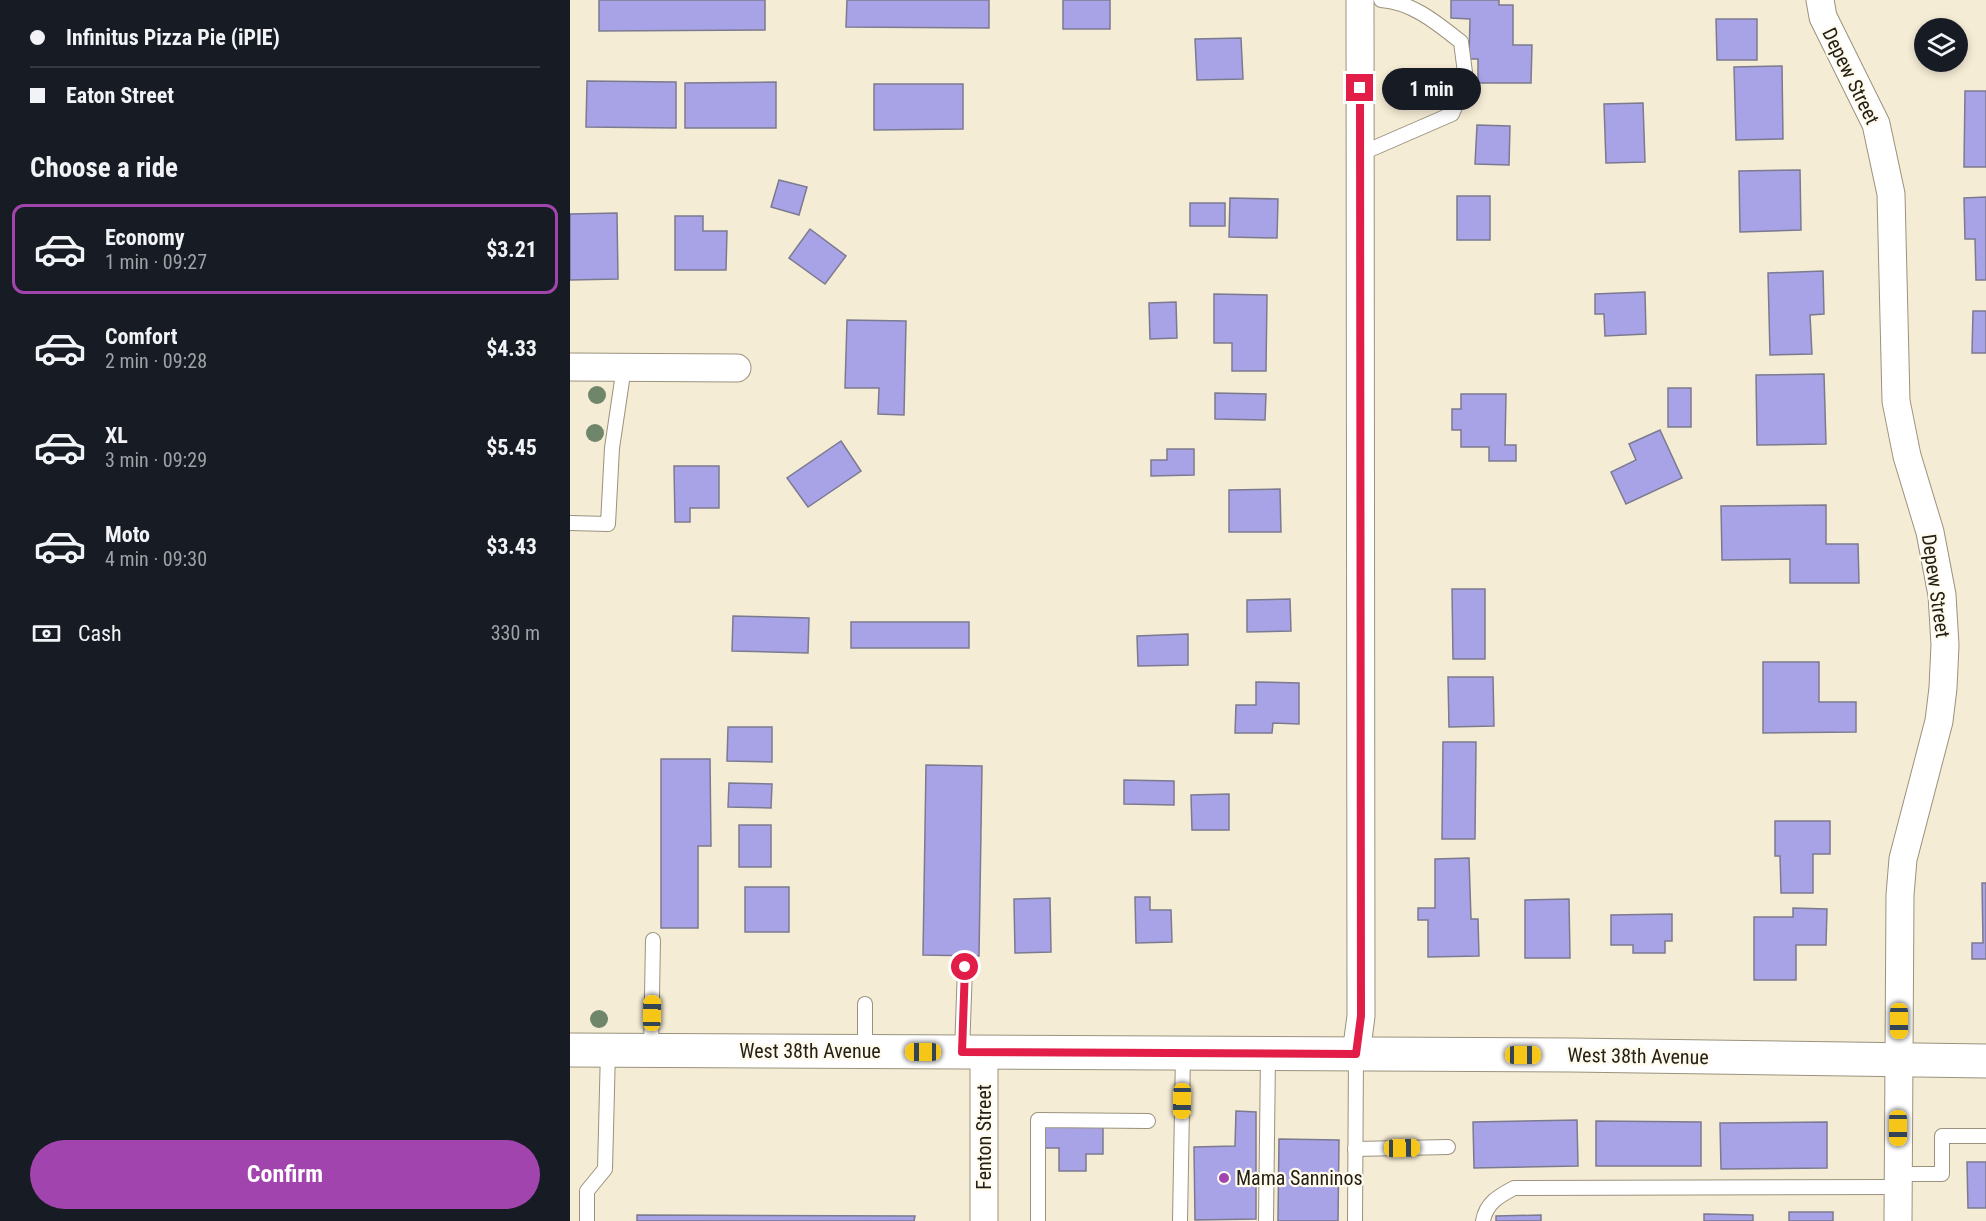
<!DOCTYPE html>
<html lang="en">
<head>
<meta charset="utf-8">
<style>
  body { margin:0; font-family:"Roboto Condensed",sans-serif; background:#242831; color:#f1f3f6; height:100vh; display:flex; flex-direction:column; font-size:22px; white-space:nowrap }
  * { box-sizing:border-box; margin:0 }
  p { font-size:20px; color:#9ea1a6 }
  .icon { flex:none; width:33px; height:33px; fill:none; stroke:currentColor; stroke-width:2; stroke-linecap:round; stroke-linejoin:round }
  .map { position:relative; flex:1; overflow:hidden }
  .drawer { display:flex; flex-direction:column; background:#171b24; width:570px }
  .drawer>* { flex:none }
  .hud { display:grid; align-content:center; height:132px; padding:0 30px; background:#171b24 }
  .controls { position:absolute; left:1344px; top:18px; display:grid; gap:12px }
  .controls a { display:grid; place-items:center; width:54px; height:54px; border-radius:50%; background:#171b24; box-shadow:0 3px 9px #0003; font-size:30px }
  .end { position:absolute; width:27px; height:27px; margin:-14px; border:8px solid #e11d48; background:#fff; box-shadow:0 0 0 3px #fff }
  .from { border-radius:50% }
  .bubble { position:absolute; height:42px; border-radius:21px; background:#171b24; box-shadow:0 3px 9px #0003; font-size:20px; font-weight:700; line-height:42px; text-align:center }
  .car { position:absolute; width:18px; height:36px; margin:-18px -9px; border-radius:8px; box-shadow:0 0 4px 2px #0007; background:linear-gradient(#f5c518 24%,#345 0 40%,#f5c518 0 76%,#345 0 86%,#f5c518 0) }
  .hud b { display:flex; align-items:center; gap:21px; height:57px; font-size:22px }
  .hud b+b { border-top:2px solid #363941 }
  .hud i { width:15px; height:15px; background:#f1f3f6 }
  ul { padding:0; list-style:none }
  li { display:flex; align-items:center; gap:18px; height:90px; margin:0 12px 9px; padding:0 18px; border:3px solid transparent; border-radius:12px }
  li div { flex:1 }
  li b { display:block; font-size:22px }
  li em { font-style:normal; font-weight:700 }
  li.on { border-color:#a244ad }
  li>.icon { width:54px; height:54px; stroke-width:1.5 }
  h2 { padding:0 30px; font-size:27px; line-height:72px }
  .pay { display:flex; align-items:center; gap:15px; height:66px; padding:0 30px; font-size:22px }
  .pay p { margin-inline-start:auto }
  .cta { display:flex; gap:12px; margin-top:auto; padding:12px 30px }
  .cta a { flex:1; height:69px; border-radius:36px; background:#a244ad; color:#fff; font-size:24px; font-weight:700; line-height:69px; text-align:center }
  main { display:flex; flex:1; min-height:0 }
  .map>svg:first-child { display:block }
  .building { fill:#a8a3e7; stroke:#7b7a8f; stroke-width:1.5 }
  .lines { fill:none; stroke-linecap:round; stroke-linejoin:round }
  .service-casing { stroke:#9a927d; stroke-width:16 }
  .minor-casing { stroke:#9a927d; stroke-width:29 }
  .secondary-casing { stroke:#9a927d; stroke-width:35 }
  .service { stroke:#fff; stroke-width:14 }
  .minor { stroke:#fff; stroke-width:27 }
  .secondary { stroke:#fff; stroke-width:33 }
  .tree { fill:#6f866a }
  .route { stroke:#e11d48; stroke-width:8 }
  .poi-dot { fill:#a244ad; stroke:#fffaec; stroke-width:2 }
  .labels { text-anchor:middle; stroke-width:4.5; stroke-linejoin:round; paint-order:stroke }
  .street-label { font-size:20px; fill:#232018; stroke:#fffaec }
  .poi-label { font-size:20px; fill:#232018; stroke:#fffaec; text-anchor:start }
</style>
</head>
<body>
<main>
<section class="drawer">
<div class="hud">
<b><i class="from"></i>Infinitus Pizza Pie (iPIE)</b>
<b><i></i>Eaton Street</b>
</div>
<h2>Choose a ride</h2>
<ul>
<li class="on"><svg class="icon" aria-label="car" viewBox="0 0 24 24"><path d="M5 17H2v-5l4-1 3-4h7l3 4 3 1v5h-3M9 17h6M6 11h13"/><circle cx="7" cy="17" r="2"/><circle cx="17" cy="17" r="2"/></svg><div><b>Economy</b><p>1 min · 09:27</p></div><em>$3.21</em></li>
<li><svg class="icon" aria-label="car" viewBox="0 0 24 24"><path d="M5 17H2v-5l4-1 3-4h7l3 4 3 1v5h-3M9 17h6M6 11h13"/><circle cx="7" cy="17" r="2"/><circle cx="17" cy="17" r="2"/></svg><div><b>Comfort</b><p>2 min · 09:28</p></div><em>$4.33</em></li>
<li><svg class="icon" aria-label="car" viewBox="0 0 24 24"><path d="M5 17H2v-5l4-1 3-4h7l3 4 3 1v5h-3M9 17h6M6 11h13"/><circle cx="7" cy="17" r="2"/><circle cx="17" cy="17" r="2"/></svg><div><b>XL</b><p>3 min · 09:29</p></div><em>$5.45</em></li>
<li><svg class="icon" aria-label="car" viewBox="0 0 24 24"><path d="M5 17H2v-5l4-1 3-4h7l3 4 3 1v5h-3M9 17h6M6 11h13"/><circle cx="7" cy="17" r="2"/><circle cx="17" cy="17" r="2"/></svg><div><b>Moto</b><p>4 min · 09:30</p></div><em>$3.43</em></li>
</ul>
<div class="pay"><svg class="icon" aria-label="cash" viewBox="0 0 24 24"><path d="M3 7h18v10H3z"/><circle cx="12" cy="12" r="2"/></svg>Cash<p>330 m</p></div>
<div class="cta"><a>Confirm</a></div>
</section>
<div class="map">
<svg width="1416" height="1221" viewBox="0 0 1416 1221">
  <rect width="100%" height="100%" fill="#f5ecd5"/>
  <g class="building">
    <polygon points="29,0 195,0 195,30 29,31"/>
    <polygon points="277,0 419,0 419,28 276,27"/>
    <rect x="493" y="0" width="47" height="29"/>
    <polygon points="881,0 929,0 929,5 943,5 943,45 962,45 961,83 908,83 908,59 899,59 900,19 881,18"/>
    <polygon points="1146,19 1187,19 1187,60 1147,60"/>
    <polygon points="671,38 673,79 627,80 625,39"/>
    <polygon points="1212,66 1213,139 1166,140 1164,67"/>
    <polygon points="17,81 106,82 106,128 16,127"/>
    <polygon points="206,82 206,128 115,128 115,83"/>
    <polygon points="304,84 393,84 393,129 304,130"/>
    <polygon points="1395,91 1416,91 1416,167 1394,167"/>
    <polygon points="1073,103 1075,162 1036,163 1034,104"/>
    <polygon points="907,125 940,126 939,165 905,164"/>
    <polygon points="1230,170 1231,230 1170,232 1169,171"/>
    <polygon points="209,180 237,187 229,215 201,207"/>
    <rect x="887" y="196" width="33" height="44"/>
    <polygon points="1416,197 1416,280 1406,280 1405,239 1395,239 1394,198"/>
    <polygon points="660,198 708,199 707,238 659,237"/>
    <rect x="620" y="203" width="35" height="23"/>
    <polygon points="47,213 48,279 0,280 0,214"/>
    <polygon points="105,216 133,216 133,231 157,231 156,270 105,270"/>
    <polygon points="240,229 276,256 255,284 219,258"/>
    <polygon points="1253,271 1254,314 1240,315 1242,354 1200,355 1198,273"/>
    <polygon points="1075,292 1076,334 1035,336 1034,314 1025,314 1025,294"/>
    <polygon points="644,294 697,295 696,371 662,371 662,343 644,343"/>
    <polygon points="606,302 607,338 580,339 579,303"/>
    <polygon points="1403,311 1416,311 1416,353 1402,353"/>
    <polygon points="277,320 336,321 334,415 308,414 309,388 275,388"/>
    <polygon points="1254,374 1256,444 1187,445 1186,375"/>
    <rect x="1098" y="388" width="23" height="39"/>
    <polygon points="645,393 696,394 695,420 645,419"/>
    <polygon points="891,394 936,394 935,445 946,445 946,461 919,461 919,447 891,447 891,430 882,430 882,409 891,409"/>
    <polygon points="1090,430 1112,478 1056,504 1041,472 1066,460 1059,444"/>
    <polygon points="271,441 291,471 238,507 217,478"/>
    <polygon points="597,449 624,449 624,475 581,476 581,460 597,460"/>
    <polygon points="104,466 149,466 149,508 120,508 120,522 105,522"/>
    <polygon points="710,489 711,532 659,532 659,490"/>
    <polygon points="1256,505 1256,544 1288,544 1289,583 1220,583 1220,559 1152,560 1151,506"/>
    <polygon points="882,589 915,589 915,659 883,659"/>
    <polygon points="720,599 721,631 677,632 677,600"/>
    <polygon points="163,616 239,618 238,653 162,651"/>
    <rect x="281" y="622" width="118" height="26"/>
    <polygon points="618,634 618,665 568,666 567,636"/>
    <polygon points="1193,662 1249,662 1249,702 1286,702 1286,732 1193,733"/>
    <polygon points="878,677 923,677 924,726 879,727"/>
    <polygon points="686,682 729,683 729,724 703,723 702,733 665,733 666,705 686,705"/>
    <polygon points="158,727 202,727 202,762 157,761"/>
    <polygon points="873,742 906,742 905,839 872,839"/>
    <polygon points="91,759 140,759 141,846 128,846 128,928 91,928"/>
    <polygon points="356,765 412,766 409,956 353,955"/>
    <polygon points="554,780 604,781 604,805 554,804"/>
    <polygon points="159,783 202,784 201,808 158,807"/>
    <polygon points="659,794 659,830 622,830 621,795"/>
    <polygon points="1205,821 1260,821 1260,854 1243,854 1243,893 1211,893 1210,856 1205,856"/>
    <rect x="169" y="825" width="32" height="42"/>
    <polygon points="899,858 901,919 908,919 909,956 858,957 858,920 848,920 848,908 865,908 865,859"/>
    <polygon points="1412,883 1416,883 1416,959 1402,959 1402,943 1413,943"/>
    <rect x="175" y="887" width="44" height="45"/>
    <polygon points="565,897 580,897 580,910 601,910 602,942 566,943"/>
    <polygon points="480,898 481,952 445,953 444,899"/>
    <polygon points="999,899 1000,958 955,958 955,900"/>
    <polygon points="1223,908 1257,909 1256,945 1226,945 1226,980 1184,980 1184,917 1223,917"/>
    <polygon points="1102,914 1102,941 1095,941 1095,953 1063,953 1063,945 1041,945 1041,915"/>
    <polygon points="666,1111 686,1112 686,1219 625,1220 624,1147 665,1146"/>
    <polygon points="1007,1120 1008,1166 904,1168 903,1122"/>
    <polygon points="1026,1121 1131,1122 1131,1166 1026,1166"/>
    <polygon points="1257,1122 1257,1168 1151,1169 1150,1123"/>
    <polygon points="472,1127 533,1127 533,1154 516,1154 516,1171 489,1171 489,1148 471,1148"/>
    <polygon points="709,1139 769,1140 768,1221 708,1221"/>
    <polygon points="1397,1162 1416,1162 1416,1208 1398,1208"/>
    <rect x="1219" y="1212" width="44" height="9"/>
    <polygon points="1134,1214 1183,1215 1183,1221 1134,1221"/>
    <polygon points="67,1215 345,1216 344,1221 67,1221"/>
    <polygon points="971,1215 971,1221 926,1221 926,1216"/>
  </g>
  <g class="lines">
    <defs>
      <g id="service">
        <path d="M790 154 882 114 896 80 891 42C867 23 842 2 811 0"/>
        <polyline points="0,523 38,524 42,448 54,367"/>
        <polyline points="81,1051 83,940"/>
        <polyline points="295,1052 295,1004"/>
        <polyline points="392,1052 395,967"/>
        <polyline points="785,1149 878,1147"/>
        <polyline points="1328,1174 1372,1174 1372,1136 1416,1136"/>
        <polyline points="17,1221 17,1191 35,1169 38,1050"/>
        <polyline points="468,1221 468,1120 578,1121"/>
        <polyline points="610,1221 613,1053"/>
        <polyline points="696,1221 698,1054"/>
        <polyline points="785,1221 786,1054"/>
        <path d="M913 1221C916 1203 929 1196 944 1188L1328 1187"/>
      </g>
      <g id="minor">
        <polyline points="1250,0 1253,17 1306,124 1321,194 1326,401 1337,456 1360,532 1372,595 1375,645 1373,688 1369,721 1333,859 1330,895 1328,1221"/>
        <polyline points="0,367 167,368"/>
        <polyline points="786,1054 791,1016 790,0"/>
        <polyline points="414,1221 414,1052"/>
      </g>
      <polyline id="secondary" points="0,1050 1001,1055 1416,1061"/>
    </defs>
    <use href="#service" class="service-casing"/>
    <use href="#minor" class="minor-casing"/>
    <use href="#secondary" class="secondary-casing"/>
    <use href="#service" class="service"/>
    <use href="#minor" class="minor"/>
    <use href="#secondary" class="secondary"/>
  </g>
  <g class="tree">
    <circle cx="27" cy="395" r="9"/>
    <circle cx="25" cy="433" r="9"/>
    <circle cx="29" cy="1019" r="9"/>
  </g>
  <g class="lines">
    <polyline class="route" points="395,967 392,1052 786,1054 791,1016 790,88"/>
  </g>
  <circle class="poi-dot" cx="654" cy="1178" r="6"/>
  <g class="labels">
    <g class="street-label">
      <text transform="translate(1281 76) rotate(64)" y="7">Depew Street</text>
      <text transform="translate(1366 586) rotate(82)" y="7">Depew Street</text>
      <text x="240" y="1058">West 38th Avenue</text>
      <text transform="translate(1068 1056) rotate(1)" y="7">West 38th Avenue</text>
      <text transform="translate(414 1137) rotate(-90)" y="7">Fenton Street</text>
    </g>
    <g class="poi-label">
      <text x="666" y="1185">Mama Sanninos</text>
    </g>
  </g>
</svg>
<div class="controls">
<a><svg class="icon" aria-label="layers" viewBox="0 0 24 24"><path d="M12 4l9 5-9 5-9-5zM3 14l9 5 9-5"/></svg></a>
</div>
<i class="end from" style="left:395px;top:967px"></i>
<i class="end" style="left:790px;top:88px"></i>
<div class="bubble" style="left:812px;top:68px;width:99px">1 min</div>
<i class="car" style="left:82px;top:1013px;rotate:1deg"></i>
<i class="car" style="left:1329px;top:1021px;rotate:180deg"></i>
<i class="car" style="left:353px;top:1052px;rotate:270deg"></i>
<i class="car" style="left:953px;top:1055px;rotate:90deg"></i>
<i class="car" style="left:612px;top:1101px;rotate:181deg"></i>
<i class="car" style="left:1328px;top:1128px;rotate:180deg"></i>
<i class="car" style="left:832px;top:1148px;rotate:89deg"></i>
</div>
</main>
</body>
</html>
